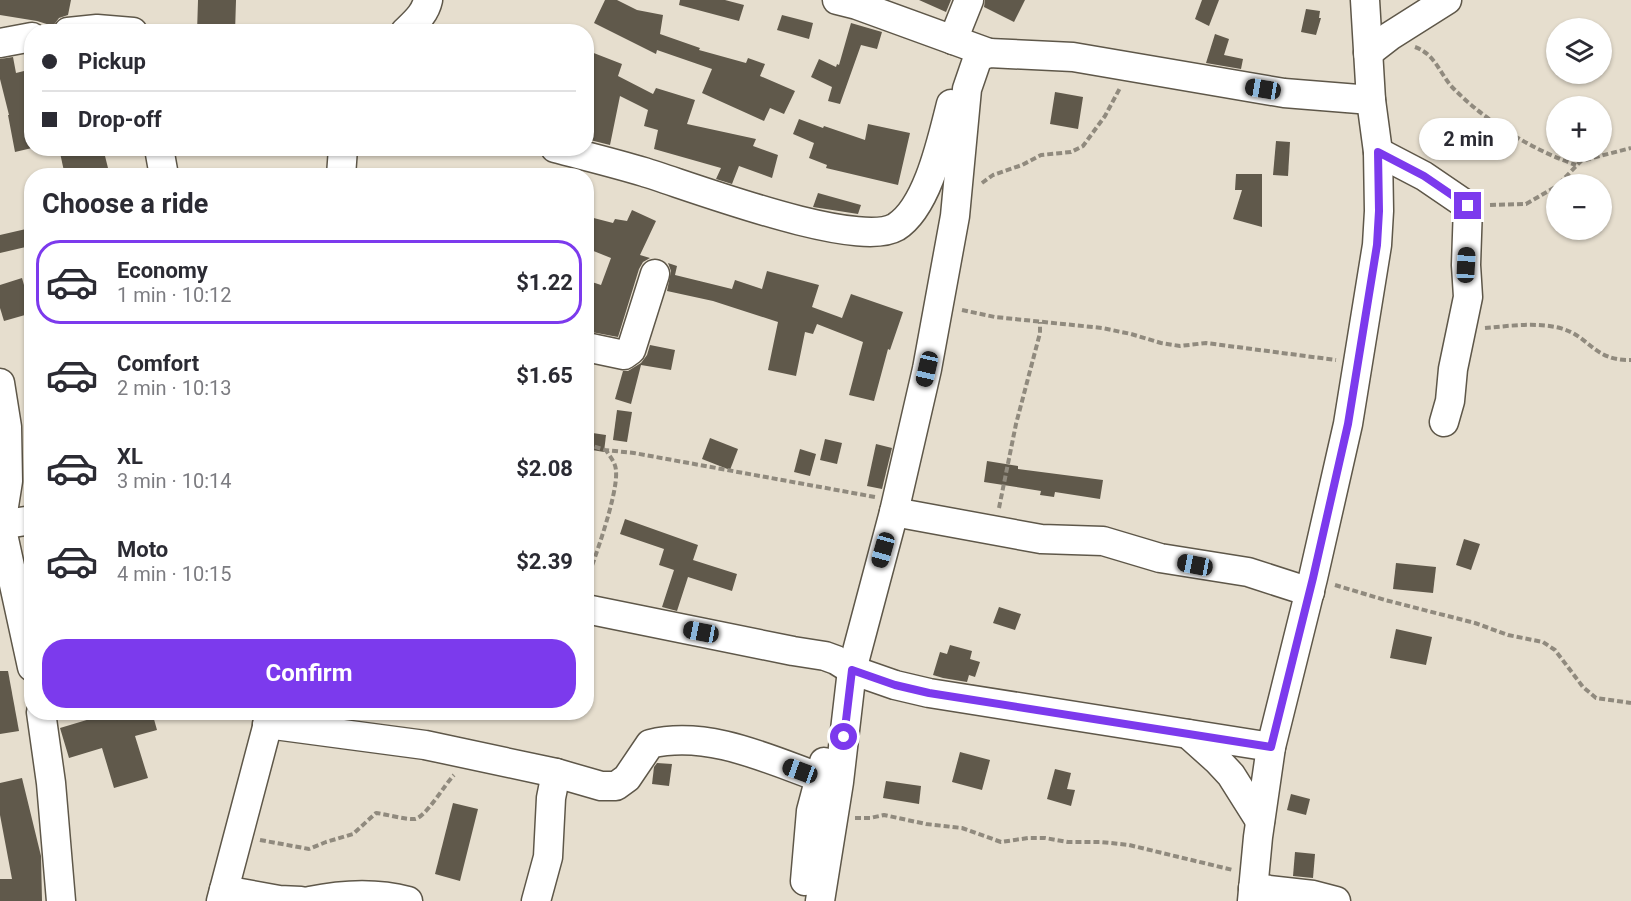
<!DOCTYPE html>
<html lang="en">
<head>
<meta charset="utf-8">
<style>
  body { margin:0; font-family:Roboto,sans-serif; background:#f2f2f3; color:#2b2b33; height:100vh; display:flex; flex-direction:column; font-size:22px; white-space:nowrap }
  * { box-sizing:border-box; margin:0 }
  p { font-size:20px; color:#7c7c81 }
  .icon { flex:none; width:33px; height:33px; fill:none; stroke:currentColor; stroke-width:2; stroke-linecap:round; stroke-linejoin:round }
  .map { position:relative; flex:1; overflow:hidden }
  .panel { position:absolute; left:24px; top:168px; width:570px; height:552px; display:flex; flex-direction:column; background:#fff; border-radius:24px; box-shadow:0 2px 4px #0004 }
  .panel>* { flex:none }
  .top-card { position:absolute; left:24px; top:24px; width:570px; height:132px; border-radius:24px; box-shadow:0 2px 4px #0004; display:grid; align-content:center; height:132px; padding:0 18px; background:#fff }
  .controls { position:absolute; left:1546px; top:18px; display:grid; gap:12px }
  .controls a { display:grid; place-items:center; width:66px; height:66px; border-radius:50%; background:#fff; box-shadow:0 2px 4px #0004; font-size:30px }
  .end { position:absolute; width:27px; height:27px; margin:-14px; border:8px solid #7c3aed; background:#fff; box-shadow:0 0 0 3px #fff }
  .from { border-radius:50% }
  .bubble { position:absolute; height:42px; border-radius:21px; background:#fff; box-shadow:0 2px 4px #0004; font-size:20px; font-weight:700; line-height:42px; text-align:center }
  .car { position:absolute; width:18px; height:36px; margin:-18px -9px; border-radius:8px; box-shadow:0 0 4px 2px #0007; background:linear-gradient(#222 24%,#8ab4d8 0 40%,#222 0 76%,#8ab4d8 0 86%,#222 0) }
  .top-card b { display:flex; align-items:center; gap:21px; height:57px; font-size:22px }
  .top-card b+b { border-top:2px solid #e1e1e2 }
  .top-card i { width:15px; height:15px; background:#2b2b33 }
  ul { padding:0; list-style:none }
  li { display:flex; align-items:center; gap:18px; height:84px; margin:0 12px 9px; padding:0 6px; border:3px solid transparent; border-radius:24px }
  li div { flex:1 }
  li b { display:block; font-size:22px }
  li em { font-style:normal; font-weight:700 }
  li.active { border-color:#7c3aed }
  li>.icon { width:54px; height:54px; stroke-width:1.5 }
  h2 { padding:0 18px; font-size:27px; line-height:72px }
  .cta { display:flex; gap:12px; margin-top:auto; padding:12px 18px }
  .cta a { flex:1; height:69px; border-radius:24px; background:#7c3aed; color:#fff; font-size:24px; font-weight:700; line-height:69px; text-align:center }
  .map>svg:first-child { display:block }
  .building { fill:#60594b }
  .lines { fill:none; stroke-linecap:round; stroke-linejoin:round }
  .minor-casing { stroke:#5e5749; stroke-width:31 }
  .path { stroke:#908a7e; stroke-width:4; stroke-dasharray:6 3; stroke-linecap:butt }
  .minor { stroke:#fff; stroke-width:28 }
  .route { stroke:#7c3aed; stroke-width:8 }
</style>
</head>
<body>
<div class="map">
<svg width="1631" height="901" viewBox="0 0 1631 901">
  <rect width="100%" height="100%" fill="#e6dece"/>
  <g class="building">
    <polygon points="0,0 71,0 68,15 59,18 53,26 37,21 0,15"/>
    <polygon points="198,0 236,0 235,32 197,32"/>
    <polygon points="605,0 617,0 637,10 663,15 660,34 700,48 699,50 746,63 748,58 765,64 760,76 795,91 784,114 770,108 764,121 702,93 712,69 657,50 656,54 594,23"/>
    <polygon points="680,0 725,0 744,5 739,21 679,5"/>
    <polygon points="919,0 951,0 946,12"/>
    <polygon points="985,0 1025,0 1014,22 984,7"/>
    <polygon points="1202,0 1219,0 1209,26 1195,19"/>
    <polygon points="1306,9 1320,11 1319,18 1321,18 1316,35 1301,32"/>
    <polygon points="782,15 813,23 809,39 777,30"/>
    <polygon points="851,23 882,32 877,49 861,45 840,104 828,101 832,87 811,77 819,59 836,67 837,64 839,65"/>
    <polygon points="1215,34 1229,39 1224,55 1243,59 1241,69 1206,63"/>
    <polygon points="586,50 622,64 618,76 653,94 656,88 695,100 687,124 756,139 753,146 778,155 772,178 739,166 732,184 716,179 721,168 654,149 658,130 644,126 648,110 620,96 610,145 586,139"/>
    <polygon points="13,57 16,73 32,69 32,148 15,152 8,115 9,115 0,79 0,59"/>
    <polygon points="1055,92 1083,97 1078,129 1050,124"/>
    <polygon points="799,119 823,128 824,126 865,140 868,124 910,133 898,185 826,168 827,165 809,158 814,143 793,134"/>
    <polygon points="1276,141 1290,142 1288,176 1273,175"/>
    <polygon points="59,148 103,148 109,172 95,176 65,176"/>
    <polygon points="1236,174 1262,174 1262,227 1233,219 1242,190 1235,190"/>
    <polygon points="818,193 861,205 858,214 813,207"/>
    <polygon points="632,210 656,221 640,255 650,258 643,262 639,269 618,337 586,331 586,280 601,285 611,258 586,248 586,216 613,223 615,219 627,221"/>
    <polygon points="26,229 30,246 0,253 0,235"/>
    <polygon points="668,263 677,266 675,275 732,289 735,280 762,289 767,271 819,285 812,307 842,318 851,294 903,312 890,350 888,349 874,401 849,395 863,342 817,324 813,334 805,332 796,376 768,370 778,322 713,301 667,291 671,271"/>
    <polygon points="22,278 32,313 4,321 0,308 0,285"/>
    <polygon points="650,345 675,350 671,370 641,365 631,404 615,399 623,371 628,371 641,363 647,355"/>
    <polygon points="617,410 632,412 627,442 613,440"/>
    <polygon points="586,432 606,435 604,452 586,449"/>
    <polygon points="710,438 738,449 730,470 702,459"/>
    <polygon points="825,439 842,443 837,464 820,460"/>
    <polygon points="876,444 892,448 882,489 867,486"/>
    <polygon points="800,449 816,454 810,476 794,472"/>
    <polygon points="987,461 1018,466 1018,469 1103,480 1100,499 1055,492 1054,497 1040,495 1041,491 984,482"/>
    <polygon points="625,519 698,545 693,560 737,574 732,591 688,577 677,611 662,607 674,570 659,565 664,549 620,534"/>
    <polygon points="1464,539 1480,544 1471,570 1456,565"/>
    <polygon points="1396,563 1436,567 1433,593 1393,589"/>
    <polygon points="999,607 1021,614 1015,630 993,623"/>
    <polygon points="1396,629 1432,637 1426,665 1390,658"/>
    <polygon points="950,645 972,651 970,659 980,662 975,677 969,675 967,682 943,678 933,675 940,652 947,654"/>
    <polygon points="0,671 8,671 19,731 0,734"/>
    <polygon points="99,712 152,712 157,730 135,736 148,778 114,788 102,748 69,758 60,728 100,716"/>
    <polygon points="960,752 990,760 982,790 952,782"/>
    <polygon points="657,763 672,764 669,786 652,784 654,767"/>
    <polygon points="1055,769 1071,773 1067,789 1075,790 1071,806 1047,799"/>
    <polygon points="22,778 41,856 42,901 0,901 0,879 12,879 0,815 0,783"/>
    <polygon points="886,781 921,786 919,804 883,798"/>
    <polygon points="1291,794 1310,799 1306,815 1287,810"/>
    <polygon points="453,803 478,809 460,881 435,874"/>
    <polygon points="1295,852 1315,854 1313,878 1293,876"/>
  </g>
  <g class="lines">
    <defs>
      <g id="minor">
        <polyline points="837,0 857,5 989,53"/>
        <polyline points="68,32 97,29 133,32"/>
        <path d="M405 32C415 22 425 14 428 0"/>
        <polyline points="953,40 969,0"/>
        <polyline points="0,43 32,37"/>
        <polyline points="1368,53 1390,36 1447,0"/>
        <polyline points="159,148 164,176"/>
        <path d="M555 148C585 156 614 163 644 172 690 186 857 250 896 227 928 207 942 139 951 104"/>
        <polyline points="1378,152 1424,176 1468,206 1466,265 1468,297 1453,369 1450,401 1444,422"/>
        <polyline points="341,176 343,148"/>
        <polyline points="586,347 624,355 631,350 655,274"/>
        <polyline points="0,383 7,427 8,481 1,525 32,667"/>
        <polyline points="894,512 1041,539 1103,541 1160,558 1248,572 1310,592"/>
        <polyline points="0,525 32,520"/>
        <polyline points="586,609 793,651 825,656 836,660 852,670 895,685 929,693 1271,747"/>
        <polyline points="41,712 51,783 61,901"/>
        <path d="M267 724 425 745 556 773 601 786H616L627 778 650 744C708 730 768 759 821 778"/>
        <polyline points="1188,734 1217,760 1231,775 1260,821"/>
        <polyline points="805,881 811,811 824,762"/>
        <polyline points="1253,888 1313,895 1336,901"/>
        <polyline points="224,890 279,900 301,901"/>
        <polyline points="221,901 271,712"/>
        <path d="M310 901C343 894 375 892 408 901"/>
        <polyline points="536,901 548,857 551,798 556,773"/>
        <polyline points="820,901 839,782 852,670 894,512 927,369 955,216 967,89 978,57 989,53 1073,57 1284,93 1371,100"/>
        <polyline points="1252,901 1258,837 1271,747 1313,578 1348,424 1377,245 1379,211 1378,152 1371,100 1365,0"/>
      </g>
    </defs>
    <use href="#minor" class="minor-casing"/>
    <g class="path">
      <path d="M1415 47C1437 55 1440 76 1455 90 1488 123 1533 150 1576 165"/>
      <polyline points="982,183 993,175 1022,165 1041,155 1071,152 1083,146 1105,116 1120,88"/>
      <polyline points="1559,184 1581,161 1631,148"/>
      <polyline points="1490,205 1526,204 1557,186"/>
      <polyline points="962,310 995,317 1102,328 1131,334 1161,343 1180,346 1206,343 1336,360"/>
      <path d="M1485 328C1509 326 1536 322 1560 328 1590 336 1593 361 1631 360"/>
      <polyline points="586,444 605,450 634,453 875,497"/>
      <polyline points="999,508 1016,424 1040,333 1040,322"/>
      <path d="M586 582C595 558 618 494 616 471 616 463 610 457 606 450"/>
      <polyline points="1335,585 1385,600 1475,623 1508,635 1543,642 1555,650 1583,687 1596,698 1631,703"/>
      <polyline points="855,818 870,818 884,815 926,824 962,828 1001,842 1028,838 1045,838 1068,842 1101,842 1129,845 1233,870"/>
      <path d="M260 840 309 849 326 842 353 834 376 813C386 814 406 820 415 819 426 817 445 784 454 775"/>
    </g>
    <use href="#minor" class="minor"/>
  </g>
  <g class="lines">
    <polyline class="route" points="844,737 852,670 895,685 929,693 1271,747 1313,578 1348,424 1377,245 1379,211 1378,152 1424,176 1468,206"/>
  </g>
</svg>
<div class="controls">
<a><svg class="icon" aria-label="layers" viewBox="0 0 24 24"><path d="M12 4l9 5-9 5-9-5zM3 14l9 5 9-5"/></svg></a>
<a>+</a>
<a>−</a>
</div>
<i class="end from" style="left:844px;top:737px"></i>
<i class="end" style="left:1468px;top:206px"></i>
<div class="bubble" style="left:1419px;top:118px;width:99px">2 min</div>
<i class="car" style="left:1263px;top:89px;rotate:279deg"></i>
<i class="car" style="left:1466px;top:265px;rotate:3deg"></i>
<i class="car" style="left:927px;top:369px;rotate:193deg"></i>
<i class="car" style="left:883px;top:550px;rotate:196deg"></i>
<i class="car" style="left:1195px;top:565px;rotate:281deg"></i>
<i class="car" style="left:701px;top:632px;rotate:281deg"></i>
<i class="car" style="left:800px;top:771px;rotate:290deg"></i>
<div class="top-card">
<b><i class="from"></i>Pickup</b>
<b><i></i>Drop-off</b>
</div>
<section class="panel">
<h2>Choose a ride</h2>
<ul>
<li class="active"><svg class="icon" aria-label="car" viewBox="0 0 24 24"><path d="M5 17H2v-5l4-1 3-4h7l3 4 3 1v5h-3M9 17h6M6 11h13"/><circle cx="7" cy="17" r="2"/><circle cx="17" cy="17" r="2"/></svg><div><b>Economy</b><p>1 min · 10:12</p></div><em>$1.22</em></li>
<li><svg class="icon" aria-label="car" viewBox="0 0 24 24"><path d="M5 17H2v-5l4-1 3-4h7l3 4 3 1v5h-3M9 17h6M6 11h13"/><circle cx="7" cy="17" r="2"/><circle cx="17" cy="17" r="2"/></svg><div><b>Comfort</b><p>2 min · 10:13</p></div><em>$1.65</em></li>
<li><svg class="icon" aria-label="car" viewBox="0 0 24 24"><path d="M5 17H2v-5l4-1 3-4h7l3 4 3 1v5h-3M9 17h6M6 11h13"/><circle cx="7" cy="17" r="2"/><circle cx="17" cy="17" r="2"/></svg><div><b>XL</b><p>3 min · 10:14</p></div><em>$2.08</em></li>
<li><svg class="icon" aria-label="car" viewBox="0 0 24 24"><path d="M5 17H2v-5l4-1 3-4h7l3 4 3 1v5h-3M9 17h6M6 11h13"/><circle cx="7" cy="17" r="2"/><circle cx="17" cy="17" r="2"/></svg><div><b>Moto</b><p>4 min · 10:15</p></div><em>$2.39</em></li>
</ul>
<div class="cta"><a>Confirm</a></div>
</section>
</div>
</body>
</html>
